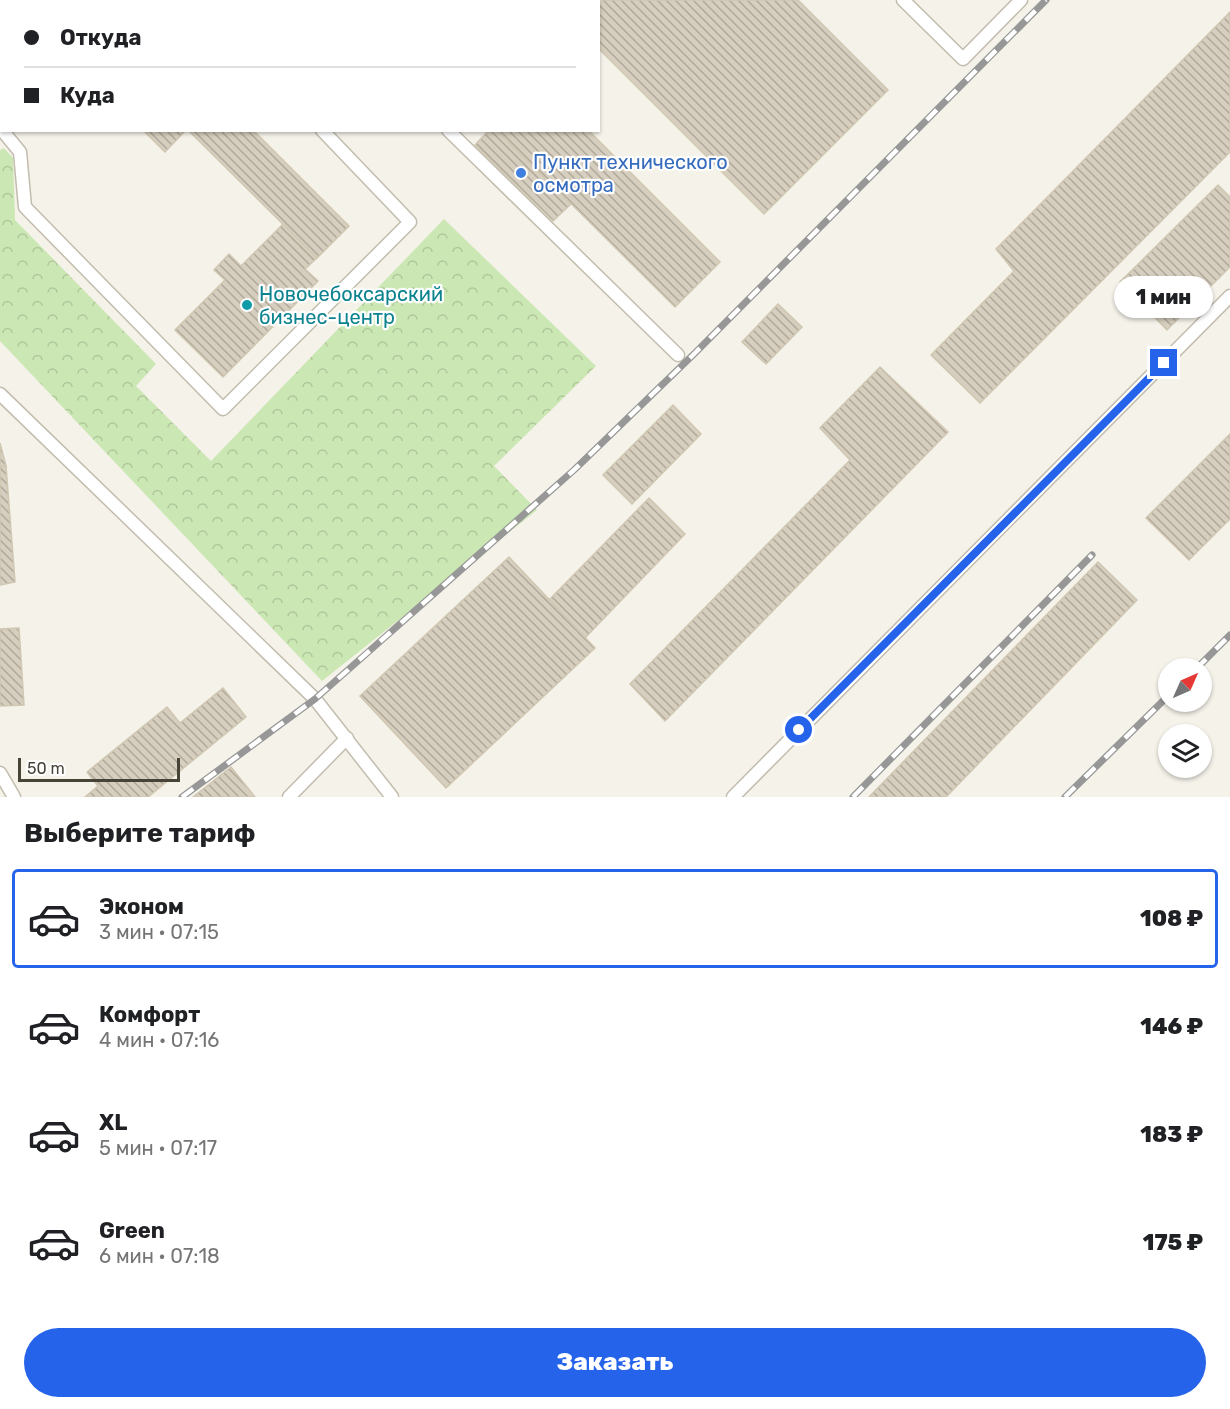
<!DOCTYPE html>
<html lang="ru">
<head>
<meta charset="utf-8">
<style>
  body { margin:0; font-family:Rubik,sans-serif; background:#f2f2f2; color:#202124; height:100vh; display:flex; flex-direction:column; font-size:22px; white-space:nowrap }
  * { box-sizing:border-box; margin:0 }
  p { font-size:20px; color:#757577 }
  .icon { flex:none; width:33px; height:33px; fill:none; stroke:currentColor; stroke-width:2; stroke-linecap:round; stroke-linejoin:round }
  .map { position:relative; height:797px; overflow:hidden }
  .details { display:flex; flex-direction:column; background:#fff; flex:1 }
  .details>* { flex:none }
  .top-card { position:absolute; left:0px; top:0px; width:600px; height:132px; box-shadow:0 2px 4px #0004; display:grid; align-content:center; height:132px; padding:0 24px; background:#fff }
  .needle { width:39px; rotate:45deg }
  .fabs { position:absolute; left:1158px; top:658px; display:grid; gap:12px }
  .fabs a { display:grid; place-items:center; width:54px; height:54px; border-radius:50%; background:#fff; box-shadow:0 2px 4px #0004; font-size:30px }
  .scale { position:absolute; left:18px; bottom:15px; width:162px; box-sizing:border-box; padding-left:6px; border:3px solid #484337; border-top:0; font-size:16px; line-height:21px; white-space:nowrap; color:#484337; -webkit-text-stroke:4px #fff; paint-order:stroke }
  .end { position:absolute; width:27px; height:27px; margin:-14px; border:8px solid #2563eb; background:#fff; box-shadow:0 0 0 3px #fff }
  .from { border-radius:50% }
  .bubble { position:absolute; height:42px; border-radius:21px; background:#fff; box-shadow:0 2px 4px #0004; font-size:20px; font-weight:800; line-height:42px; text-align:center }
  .top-card b { display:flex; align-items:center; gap:21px; height:57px; font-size:22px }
  .top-card b+b { border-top:2px solid #e0e0e0 }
  .top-card i { width:15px; height:15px; background:#202124 }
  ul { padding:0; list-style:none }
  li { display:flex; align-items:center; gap:18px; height:99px; margin:0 12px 9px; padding:0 12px; border:3px solid transparent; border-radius:6px }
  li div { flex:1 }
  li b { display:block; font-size:22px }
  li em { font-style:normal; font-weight:800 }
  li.active { border-color:#2563eb }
  li>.icon { width:54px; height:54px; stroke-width:1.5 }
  h2 { padding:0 24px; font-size:27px; line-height:72px }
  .button { display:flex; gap:12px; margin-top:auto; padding:12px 24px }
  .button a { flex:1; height:69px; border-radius:36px; background:#2563eb; color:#fff; font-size:24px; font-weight:800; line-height:69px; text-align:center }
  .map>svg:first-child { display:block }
  .forest { fill:url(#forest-crowns) }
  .building { fill:url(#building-back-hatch); stroke:#d0c7b2; stroke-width:1.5 }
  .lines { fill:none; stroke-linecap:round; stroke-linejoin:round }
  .service-casing { stroke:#c2bdae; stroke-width:15 }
  .minor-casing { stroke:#c2bdae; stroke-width:26 }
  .service { stroke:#fff; stroke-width:12 }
  .minor { stroke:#fff; stroke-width:22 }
  .rail-casing { stroke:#979797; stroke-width:7 }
  .rail { stroke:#fff; stroke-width:4.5; stroke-dasharray:14; stroke-linecap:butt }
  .route { stroke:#2563eb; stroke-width:8 }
  .shop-dot { fill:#3f7fe0; stroke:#fff; stroke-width:2 }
  .culture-dot { fill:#0f9aa8; stroke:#fff; stroke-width:2 }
  .labels { text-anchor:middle; stroke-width:4.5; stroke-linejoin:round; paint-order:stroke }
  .shop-label { font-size:20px; fill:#366cbe; stroke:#fff; text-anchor:start }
  .culture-label { font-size:20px; fill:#0d838f; stroke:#fff; text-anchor:start }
</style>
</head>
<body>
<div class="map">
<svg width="1230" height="797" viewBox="0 0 1230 797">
  <defs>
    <pattern id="forest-crowns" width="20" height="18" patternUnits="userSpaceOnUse" patternTransform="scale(1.5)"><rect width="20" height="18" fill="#cbe7b3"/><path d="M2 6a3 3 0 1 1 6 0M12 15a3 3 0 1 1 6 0" fill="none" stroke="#b0c79b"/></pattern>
    <pattern id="building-back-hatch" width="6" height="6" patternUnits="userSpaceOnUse" patternTransform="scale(1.5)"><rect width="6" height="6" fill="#d6cebe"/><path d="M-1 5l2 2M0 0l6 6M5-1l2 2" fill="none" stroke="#b0a99b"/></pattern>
  </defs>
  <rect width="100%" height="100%" fill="#f4f2e9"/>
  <polygon class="forest" points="4,148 13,158 15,220 156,364 136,386 211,461 444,219 596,366 494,466 537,510 322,681 0,341 0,150"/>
  <g class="building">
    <polygon points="404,0 517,0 403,2"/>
    <polygon points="561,0 798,0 888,90 764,214 598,48 598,2 559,2"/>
    <polygon points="1230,12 1230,152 980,403 931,355 1014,271 996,249"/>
    <polygon points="143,130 186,130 165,152"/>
    <polygon points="188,130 253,130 349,226 317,258"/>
    <polygon points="489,130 497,130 571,204 553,221 475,145"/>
    <polygon points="497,130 588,130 720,262 675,307"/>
    <polygon points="1218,185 1230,197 1230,267 1167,330 1120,282"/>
    <polygon points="283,224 317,258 305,269 318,281 223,377 175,330 225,280 214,270 229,254 241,266"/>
    <polygon points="778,304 802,327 766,364 742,342"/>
    <polygon points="880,367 948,432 665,721 630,684 850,460 820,428"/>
    <polygon points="673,405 701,434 632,504 603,475"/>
    <polygon points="1230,434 1230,519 1189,560 1146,518"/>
    <polygon points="0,443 6,466 0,467"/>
    <polygon points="6,466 15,582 0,585 0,467"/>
    <polygon points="649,498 685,534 585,638 549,600"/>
    <polygon points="509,557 595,648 446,788 360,696"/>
    <polygon points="1098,562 1137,600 946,797 869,797"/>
    <polygon points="19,628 24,705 0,706 0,629"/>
    <polygon points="223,688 246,717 148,797 85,797 98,786 87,772 167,707 180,723"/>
    <polygon points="231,767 255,797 193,797"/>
  </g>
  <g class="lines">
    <defs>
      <g id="service">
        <polyline points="123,0 124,2"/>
        <polyline points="315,0 316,2"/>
        <polyline points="903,0 963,59 1021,0"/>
        <polyline points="2,130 20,152 25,207 223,409 410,222 322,130"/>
        <polyline points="448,130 678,355"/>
        <polyline points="0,394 315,699 392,797"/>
        <polyline points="0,773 14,797"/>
        <polyline points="289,797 347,738"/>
        <polyline points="733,797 1230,296"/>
      </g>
      <g id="minor">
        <polyline points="80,2 82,0"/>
        <polyline points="0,63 2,62"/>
      </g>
    </defs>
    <use href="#service" class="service-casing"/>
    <use href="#minor" class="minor-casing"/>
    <use href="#service" class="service"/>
    <use href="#minor" class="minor"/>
    <defs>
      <g id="rail">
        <polyline points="1196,669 1230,635"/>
        <polyline points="182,797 315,699 574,470 695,353 1046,0"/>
        <polyline points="853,797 1092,555"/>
        <polyline points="1065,797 1168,696"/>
      </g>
    </defs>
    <use href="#rail" class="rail-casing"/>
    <use href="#rail" class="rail"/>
  </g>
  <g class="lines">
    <polyline class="route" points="799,730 1164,363"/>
  </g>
  <circle class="shop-dot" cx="521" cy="173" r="6"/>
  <circle class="culture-dot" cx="247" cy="305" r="6"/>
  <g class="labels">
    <g class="shop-label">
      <text x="533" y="169">Пункт технического<tspan x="533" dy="23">осмотра</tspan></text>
    </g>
    <g class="culture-label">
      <text x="259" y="301">Новочебоксарский<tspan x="259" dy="23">бизнес-центр</tspan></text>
    </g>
  </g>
</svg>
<div class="fabs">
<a><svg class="needle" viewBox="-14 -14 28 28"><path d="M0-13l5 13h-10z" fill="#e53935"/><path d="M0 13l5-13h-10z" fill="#757577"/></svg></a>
<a><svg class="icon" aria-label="layers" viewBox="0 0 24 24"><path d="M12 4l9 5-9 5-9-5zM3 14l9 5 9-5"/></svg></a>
</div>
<div class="scale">50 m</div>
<i class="end from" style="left:799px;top:730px"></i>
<i class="end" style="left:1164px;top:363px"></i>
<div class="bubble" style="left:1114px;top:276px;width:99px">1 мин</div>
<div class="top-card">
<b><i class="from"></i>Откуда</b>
<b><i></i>Куда</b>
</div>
</div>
<section class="details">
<h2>Выберите тариф</h2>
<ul>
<li class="active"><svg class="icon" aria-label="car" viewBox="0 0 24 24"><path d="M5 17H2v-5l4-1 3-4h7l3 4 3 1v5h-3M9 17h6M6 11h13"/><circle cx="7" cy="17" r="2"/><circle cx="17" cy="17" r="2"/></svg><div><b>Эконом</b><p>3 мин · 07:15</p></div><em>108 ₽</em></li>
<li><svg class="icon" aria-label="car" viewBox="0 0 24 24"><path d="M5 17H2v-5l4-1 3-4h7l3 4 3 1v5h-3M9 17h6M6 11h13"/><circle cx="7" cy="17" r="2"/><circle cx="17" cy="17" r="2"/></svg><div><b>Комфорт</b><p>4 мин · 07:16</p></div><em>146 ₽</em></li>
<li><svg class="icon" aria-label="car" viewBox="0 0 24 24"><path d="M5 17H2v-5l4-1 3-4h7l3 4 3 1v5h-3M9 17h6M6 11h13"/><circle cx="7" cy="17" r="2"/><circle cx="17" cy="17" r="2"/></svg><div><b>XL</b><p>5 мин · 07:17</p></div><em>183 ₽</em></li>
<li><svg class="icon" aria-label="car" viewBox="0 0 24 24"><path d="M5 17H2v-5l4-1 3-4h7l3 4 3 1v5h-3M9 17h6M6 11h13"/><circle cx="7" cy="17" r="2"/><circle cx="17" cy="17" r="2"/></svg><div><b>Green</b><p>6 мин · 07:18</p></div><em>175 ₽</em></li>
</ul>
<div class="button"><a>Заказать</a></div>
</section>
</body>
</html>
